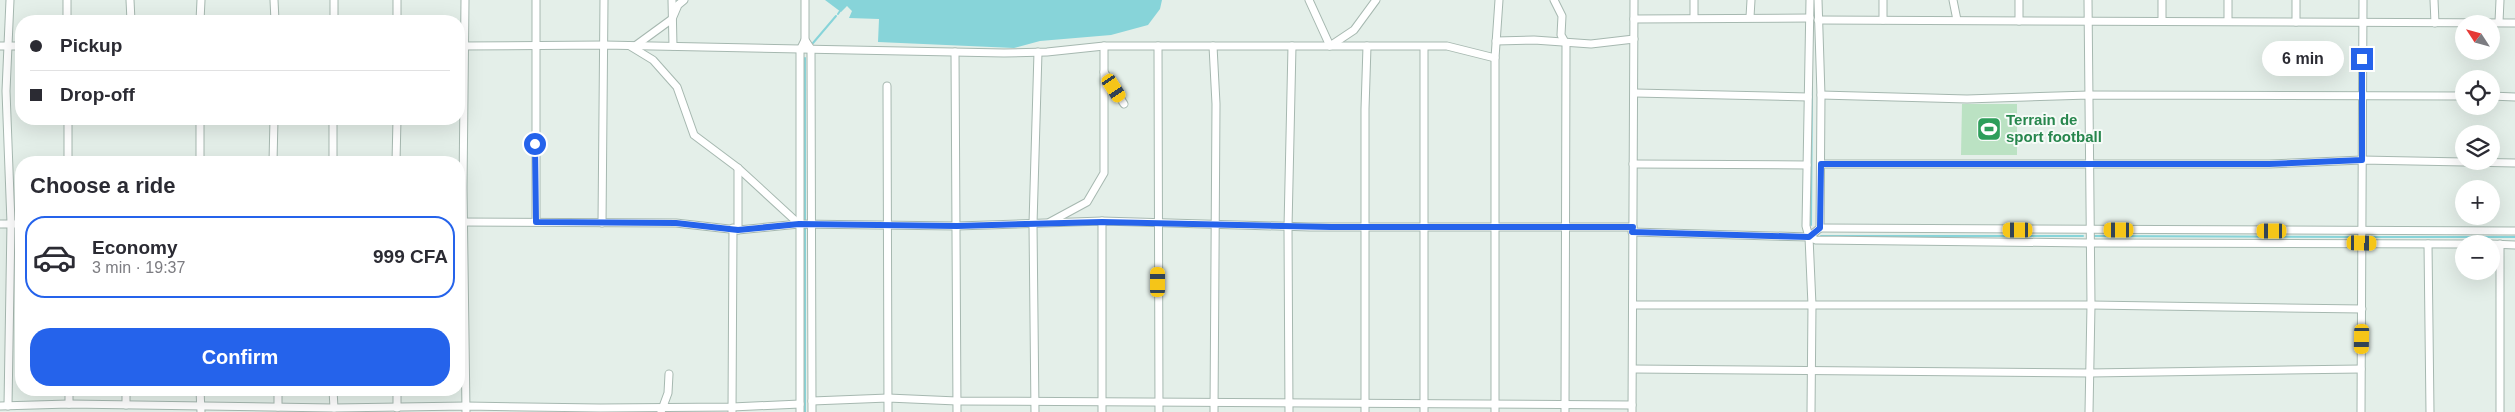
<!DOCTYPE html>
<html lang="en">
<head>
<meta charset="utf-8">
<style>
  body { margin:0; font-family:Helvetica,sans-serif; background:#f2f2f3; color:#2b2b33; height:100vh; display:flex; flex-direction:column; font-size:19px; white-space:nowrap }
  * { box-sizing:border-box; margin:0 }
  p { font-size:16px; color:#7c7c81 }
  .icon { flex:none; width:28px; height:28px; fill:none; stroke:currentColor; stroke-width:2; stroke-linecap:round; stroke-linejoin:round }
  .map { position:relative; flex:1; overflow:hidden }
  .drawer { position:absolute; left:15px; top:156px; width:450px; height:240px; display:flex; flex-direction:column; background:#fff; border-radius:20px; box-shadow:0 5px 20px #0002 }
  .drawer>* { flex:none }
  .banner { position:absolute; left:15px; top:15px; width:450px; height:110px; border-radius:20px; box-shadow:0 5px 20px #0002; display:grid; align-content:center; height:110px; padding:0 15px; background:#fff }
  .needle { width:32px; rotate:306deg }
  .tools { position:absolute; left:2455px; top:15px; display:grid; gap:10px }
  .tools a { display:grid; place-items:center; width:45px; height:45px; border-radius:50%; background:#fff; box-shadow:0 5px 20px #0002; font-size:25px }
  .end { position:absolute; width:22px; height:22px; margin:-11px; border:6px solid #2563eb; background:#fff; box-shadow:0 0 0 2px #fff }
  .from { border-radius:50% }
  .bubble { position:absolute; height:35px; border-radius:18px; background:#fff; box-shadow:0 5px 20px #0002; font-size:16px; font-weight:700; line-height:35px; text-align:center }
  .car { position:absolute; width:15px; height:30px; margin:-15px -8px; border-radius:6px; box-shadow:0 0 4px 1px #0007; background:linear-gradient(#f5c518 24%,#345 0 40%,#f5c518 0 76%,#345 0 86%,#f5c518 0) }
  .banner b { display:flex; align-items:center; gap:18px; height:48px; font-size:19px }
  .banner b+b { border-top:1px solid #e1e1e2 }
  .banner i { width:12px; height:12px; background:#2b2b33 }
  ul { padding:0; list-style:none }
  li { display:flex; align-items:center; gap:15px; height:82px; margin:0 10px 8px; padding:0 5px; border:2px solid transparent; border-radius:20px }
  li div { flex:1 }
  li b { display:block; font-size:19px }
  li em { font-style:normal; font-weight:700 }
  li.on { border-color:#2563eb }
  li>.icon { width:45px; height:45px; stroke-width:1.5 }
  h2 { padding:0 15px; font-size:22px; line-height:60px }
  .button { display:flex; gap:10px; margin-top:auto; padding:10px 15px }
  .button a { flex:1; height:58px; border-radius:20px; background:#2563eb; color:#fff; font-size:20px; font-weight:700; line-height:58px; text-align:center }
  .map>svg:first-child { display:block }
  .green { fill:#bbe2c3 }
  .water { fill:#87d4d9 }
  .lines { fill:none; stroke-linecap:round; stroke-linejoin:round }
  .stream { stroke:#87d4d9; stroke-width:2 }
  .minor-casing { stroke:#a6b8b0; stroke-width:9 }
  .minor { stroke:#fff; stroke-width:7 }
  .route { stroke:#2563eb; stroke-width:6 }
  .labels { text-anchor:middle; stroke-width:4; stroke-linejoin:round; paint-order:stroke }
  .leisure-label { font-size:15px; font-weight:bold; fill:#27864d; stroke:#f6fbf8; text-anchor:start }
</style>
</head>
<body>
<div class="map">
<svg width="2515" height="412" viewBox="0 0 2515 412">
  <rect width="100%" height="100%" fill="#e4efe9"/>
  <polygon class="green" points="1962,104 2017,104 2017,155 1961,155"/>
  <polygon class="water" points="825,0 1162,0 1160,9 1148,25 1111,35 1040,41 1014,48 878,42 879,19 849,18 852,11 847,6 841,12"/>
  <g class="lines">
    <g class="stream">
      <polyline points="838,14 840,11"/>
      <polyline points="813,43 836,16"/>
      <polyline points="805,58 805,221"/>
      <polyline points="1811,225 1812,87"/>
      <polyline points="805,226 805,412"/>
      <polyline points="1821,236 2083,236"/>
      <polyline points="2094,236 2359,237"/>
      <polyline points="2364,237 2515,237"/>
    </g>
    <defs>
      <g id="minor">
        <polyline points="67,0 67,21"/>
        <polyline points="130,0 131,21"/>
        <polyline points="274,0 275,21"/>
        <polyline points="397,0 397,21"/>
        <polyline points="465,0 463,188 466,412"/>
        <polyline points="536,0 536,222"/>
        <polyline points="672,0 673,46"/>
        <polyline points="805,0 805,40"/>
        <polyline points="1309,0 1330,46 1354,30 1376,0"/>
        <polyline points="1554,0 1562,16 1561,35 1566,44 1565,412"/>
        <polyline points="1953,0 1957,20"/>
        <polyline points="2088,0 2091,305 2089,412"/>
        <polyline points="2162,0 2162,21"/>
        <polyline points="2228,0 2228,21"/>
        <polyline points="2434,0 2435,23"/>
        <polyline points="1750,17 1751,0"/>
        <polyline points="1694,18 1694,0"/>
        <polyline points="1634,19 1810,18"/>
        <polyline points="1818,20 2515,23"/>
        <polyline points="1883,20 1883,0"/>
        <polyline points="200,21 201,0"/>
        <polyline points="334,21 334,0"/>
        <polyline points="2019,21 2019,0"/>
        <polyline points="2296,22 2296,0"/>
        <polyline points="2499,22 2500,0"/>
        <polyline points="1496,41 1534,40 1591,44 1634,39"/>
        <polyline points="0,46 21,46"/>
        <polyline points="459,46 604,45 1004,53 1047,52 1104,46 1447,46 1495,58"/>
        <polyline points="630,46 653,60 677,87 694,135 738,168 799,224"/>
        <polyline points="635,46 672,19 678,5 684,0"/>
        <polyline points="1104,46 1104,72 1124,104"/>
        <polyline points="1158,46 1159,412"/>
        <polyline points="1213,46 1216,104 1214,412"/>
        <polyline points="1424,47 1424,412"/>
        <polyline points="955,52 957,412"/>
        <polyline points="887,86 888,412"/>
        <polyline points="1635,93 1808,97"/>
        <polyline points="1821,95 1967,99 2089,95 2464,96"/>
        <polyline points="2491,96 2515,97"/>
        <polyline points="68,119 68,162"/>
        <polyline points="200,162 200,119"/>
        <polyline points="273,162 274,119"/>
        <polyline points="333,162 333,119"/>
        <polyline points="396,162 397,119"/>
        <polyline points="1633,164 1807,165"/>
        <polyline points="1821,164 2269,164 2362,160 2515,163"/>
        <polyline points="738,168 738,230"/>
        <polyline points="459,222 676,223 738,230 799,224 957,226 1102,221 1310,227 1633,227"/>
        <polyline points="1050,222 1087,202 1104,173 1104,72"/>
        <polyline points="602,223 604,0"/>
        <polyline points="0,224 21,224"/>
        <polyline points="1820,228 2515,231"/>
        <polyline points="1632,232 1809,237 1816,240 2089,243 2464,244"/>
        <polyline points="1809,237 1806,226 1810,0"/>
        <polyline points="2428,244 2430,412"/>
        <polyline points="2491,244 2515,245"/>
        <polyline points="1633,305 2091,305 2362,309"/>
        <polyline points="1633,369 2090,373 2361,369"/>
        <polyline points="200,390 201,412"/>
        <polyline points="278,390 278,407"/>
        <polyline points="333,390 334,408"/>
        <polyline points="397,390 397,408"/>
        <polyline points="812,401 888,398 957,401 1632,405"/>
        <polyline points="69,404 69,390"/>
        <polyline points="126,405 126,390"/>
        <polyline points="0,406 69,404 334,408 466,406 600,408 732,407 800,404"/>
        <polyline points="8,406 11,223 6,91 10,0"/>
        <polyline points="661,412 668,393 669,374"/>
        <polyline points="732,412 733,228"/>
        <polyline points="800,412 800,50 805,40 811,49 812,412"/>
        <polyline points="1035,412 1033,224 1038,52"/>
        <polyline points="1102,412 1102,221"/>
        <polyline points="1289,412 1288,227 1292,46"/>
        <polyline points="1365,412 1365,109 1367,46"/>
        <polyline points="1495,412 1495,58 1499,0"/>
        <polyline points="1632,412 1634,0"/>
        <polyline points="1811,412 1812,305 1809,237 1820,228 1821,95 1818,0"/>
        <polyline points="2361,412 2363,0"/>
        <polyline points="2500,412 2500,244"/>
      </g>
    </defs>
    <use href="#minor" class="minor-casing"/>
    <use href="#minor" class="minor"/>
  </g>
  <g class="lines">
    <polyline class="route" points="535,144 536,222 676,223 738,230 799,224 957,226 1102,222 1331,227 1633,227 1632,232 1809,237 1820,228 1821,164 2269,164 2362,160 2362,59"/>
  </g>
  <defs>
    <symbol id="stadium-square" viewBox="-11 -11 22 22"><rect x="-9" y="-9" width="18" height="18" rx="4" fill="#2e9e5b" stroke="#f6fbf8"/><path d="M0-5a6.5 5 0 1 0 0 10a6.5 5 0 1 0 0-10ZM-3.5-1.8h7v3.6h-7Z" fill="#fff"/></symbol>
  </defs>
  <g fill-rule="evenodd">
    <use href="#stadium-square" x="1975" y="115" width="28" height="28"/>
  </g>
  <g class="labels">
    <g class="leisure-label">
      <text x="2006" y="125">Terrain de<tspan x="2006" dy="17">sport football</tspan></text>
    </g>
  </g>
</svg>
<div class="tools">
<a><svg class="needle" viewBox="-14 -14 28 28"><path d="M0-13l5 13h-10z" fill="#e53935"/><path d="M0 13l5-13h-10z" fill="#7c7c81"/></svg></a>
<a><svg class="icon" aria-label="locate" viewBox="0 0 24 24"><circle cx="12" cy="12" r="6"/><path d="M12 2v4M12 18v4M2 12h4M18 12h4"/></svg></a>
<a><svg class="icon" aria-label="layers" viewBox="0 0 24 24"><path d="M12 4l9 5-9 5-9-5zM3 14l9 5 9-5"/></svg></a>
<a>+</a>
<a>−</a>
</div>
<i class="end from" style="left:535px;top:144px"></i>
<i class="end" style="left:2362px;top:59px"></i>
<div class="bubble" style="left:2262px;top:41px;width:82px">6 min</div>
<i class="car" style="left:1114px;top:88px;rotate:147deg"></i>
<i class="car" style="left:2018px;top:230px;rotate:270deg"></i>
<i class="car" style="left:2119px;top:230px;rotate:270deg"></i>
<i class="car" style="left:2272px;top:231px;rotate:270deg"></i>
<i class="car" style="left:2362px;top:243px;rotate:91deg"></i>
<i class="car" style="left:1158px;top:282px;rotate:0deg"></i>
<i class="car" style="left:2362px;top:339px;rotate:181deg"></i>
<div class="banner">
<b><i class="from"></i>Pickup</b>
<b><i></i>Drop-off</b>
</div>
<section class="drawer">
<h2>Choose a ride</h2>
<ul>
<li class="on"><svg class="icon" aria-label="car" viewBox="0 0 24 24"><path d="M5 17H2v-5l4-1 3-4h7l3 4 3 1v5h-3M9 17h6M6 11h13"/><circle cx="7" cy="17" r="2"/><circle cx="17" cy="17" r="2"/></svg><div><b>Economy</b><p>3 min · 19:37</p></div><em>999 CFA</em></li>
</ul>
<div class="button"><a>Confirm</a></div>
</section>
</div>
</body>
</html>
